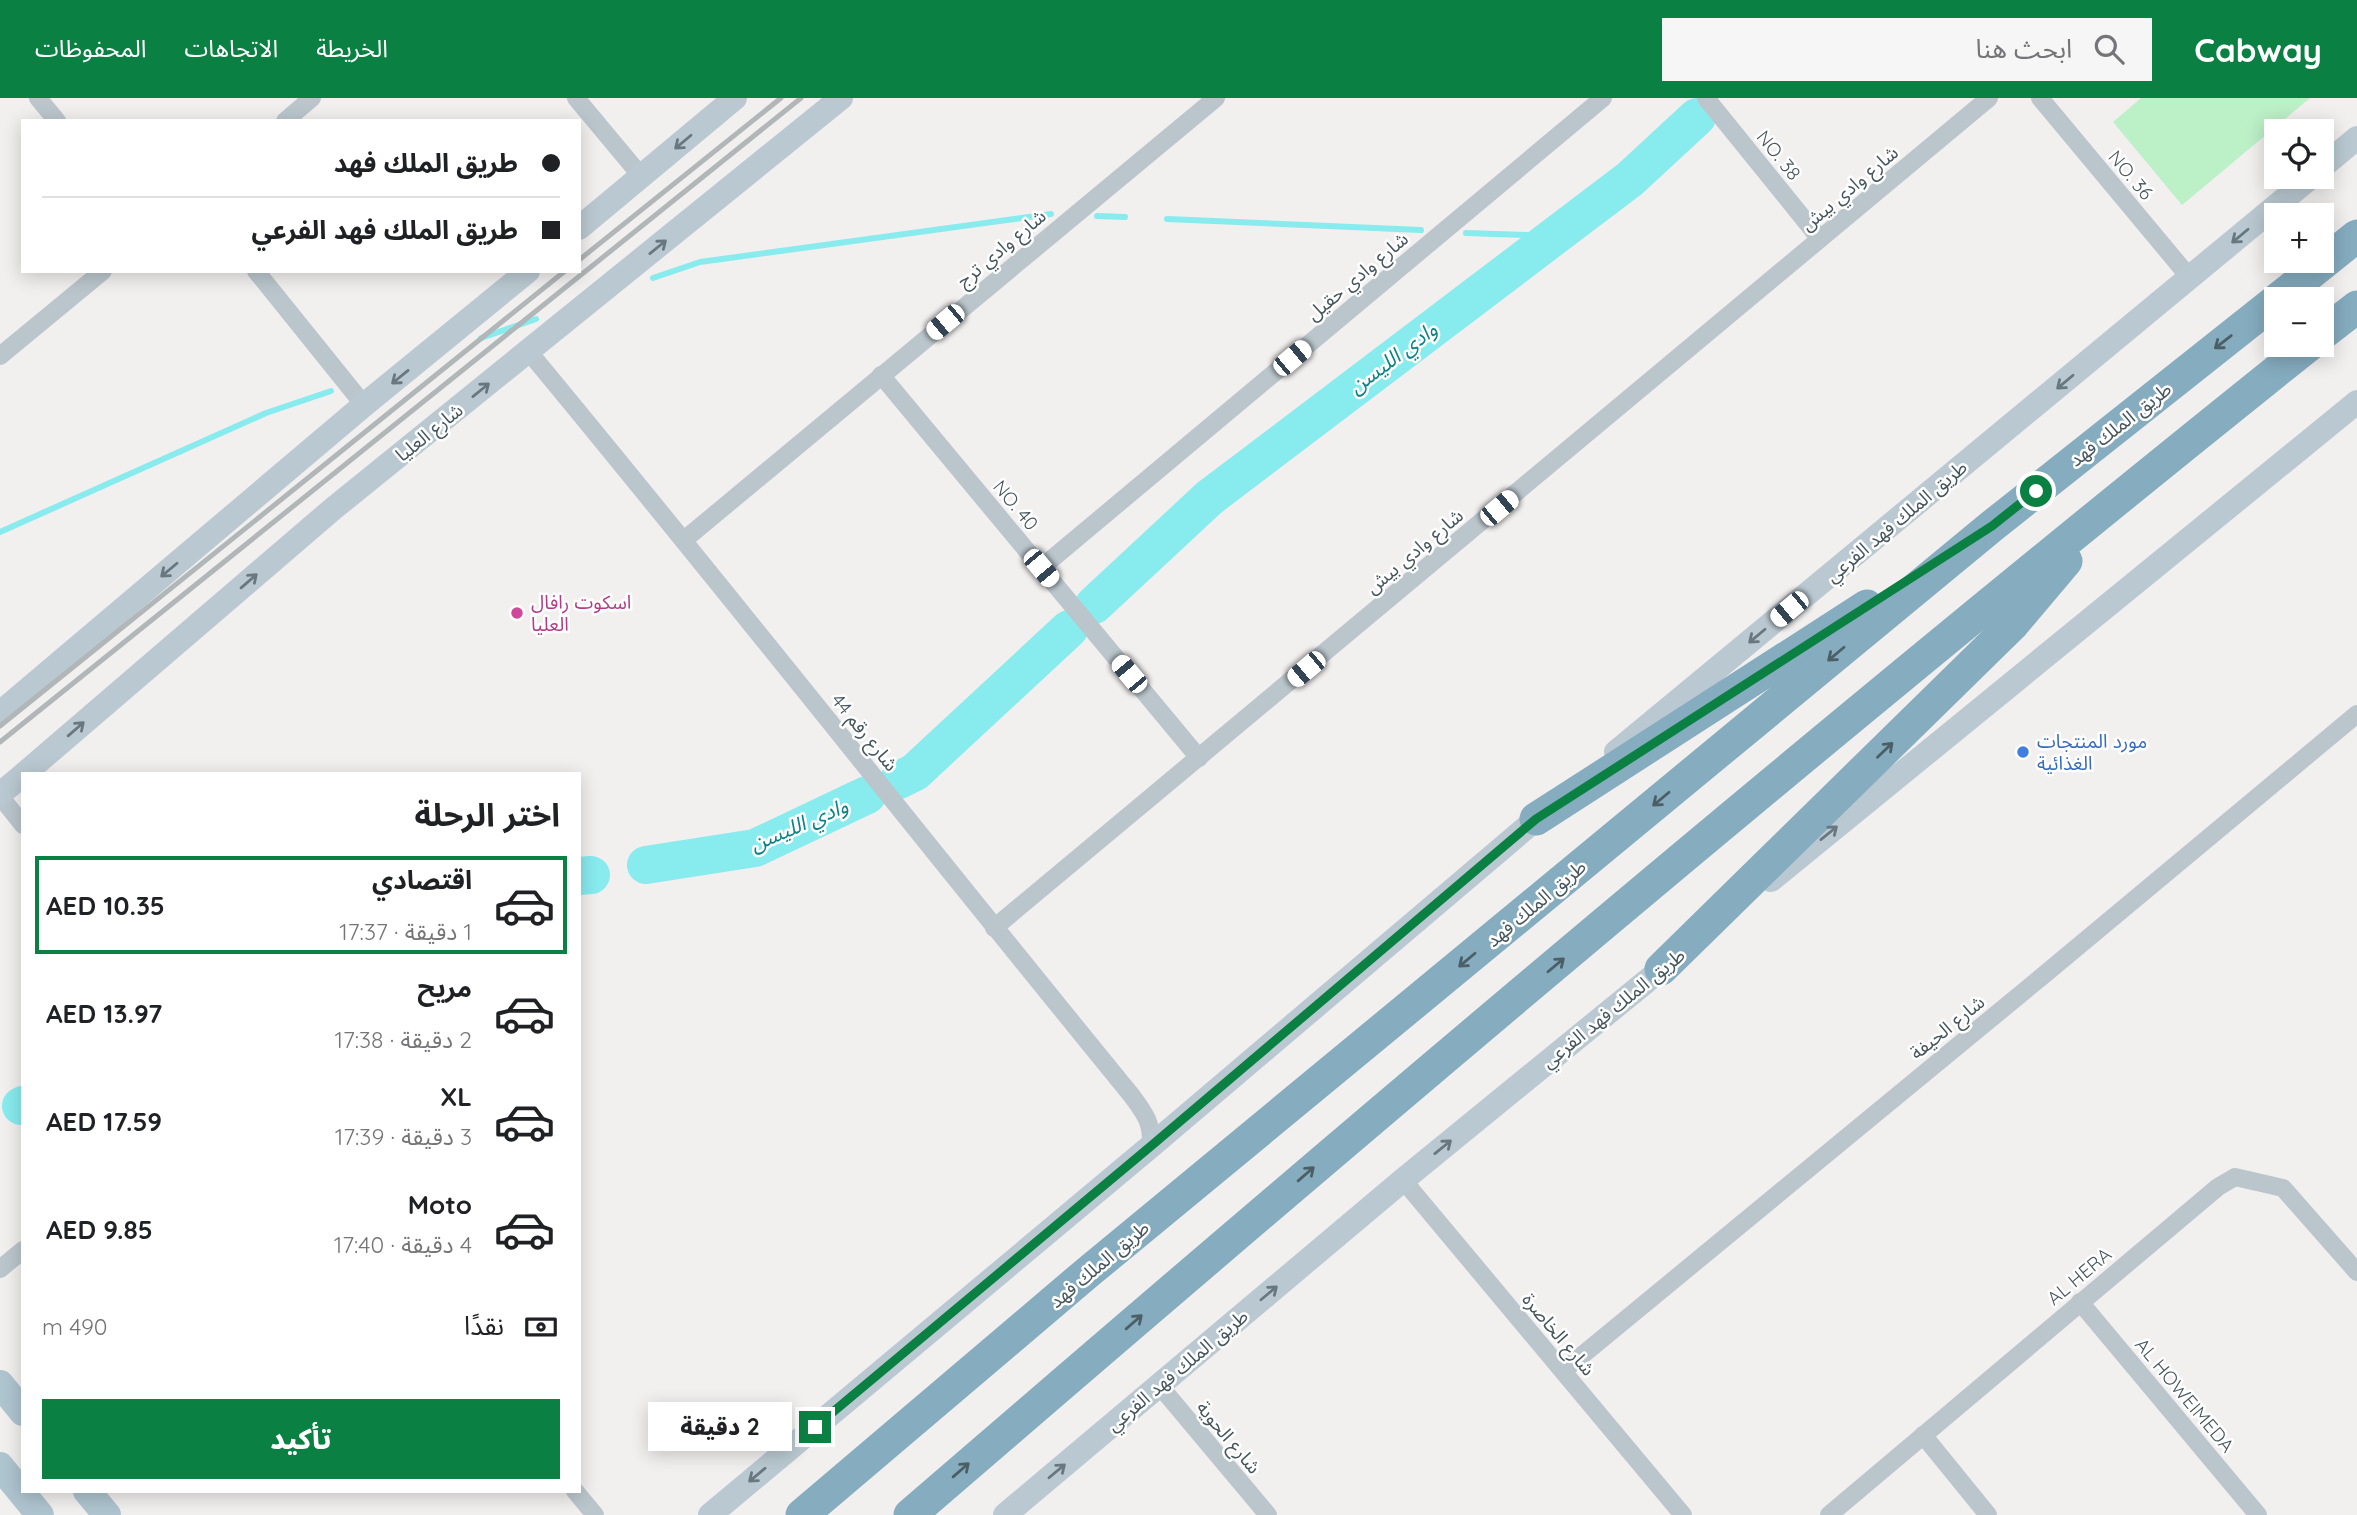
<!DOCTYPE html>
<html lang="ar">
<head>
<meta charset="utf-8">
<style>
  body { margin:0; font-family:Quicksand,"Noto Sans Arabic",sans-serif; background:#f6f6f6; color:#202124; direction:rtl; height:100vh; display:flex; flex-direction:column; font-size:26px; white-space:nowrap }
  * { box-sizing:border-box; margin:0 }
  p { font-size:23px; color:#757577 }
  .icon { flex:none; width:38px; height:38px; fill:none; stroke:currentColor; stroke-width:2; stroke-linecap:round; stroke-linejoin:round }
  .map { position:relative; flex:1; overflow:hidden; direction:ltr }
  .panel { position:absolute; left:21px; top:674px; width:560px; height:721px; display:flex; flex-direction:column; background:#fff; border-radius:0px; box-shadow:0 4px 18px #0003; direction:rtl }
  .panel>* { flex:none }
  .top-card { position:absolute; left:21px; top:21px; width:560px; height:154px; border-radius:0px; box-shadow:0 4px 18px #0003; direction:rtl; display:grid; align-content:center; height:154px; padding:0 21px; background:#fff }
  .controls { position:absolute; left:2264px; top:21px; display:grid; gap:14px }
  .controls a { display:grid; place-items:center; width:70px; height:70px; border-radius:0px; background:#fff; box-shadow:0 4px 18px #0003; font-size:35px }
  .end { position:absolute; width:32px; height:32px; margin:-16px; border:9px solid #0b8043; background:#fff; box-shadow:0 0 0 4px #fff }
  .from { border-radius:50% }
  .bubble { position:absolute; height:49px; border-radius:0px; background:#fff; box-shadow:0 4px 18px #0003; font-size:23px; font-weight:800; line-height:49px; text-align:center; direction:rtl }
  .car { position:absolute; width:21px; height:42px; margin:-21px -10px; border-radius:9px; box-shadow:0 0 5px 2px #0007; background:linear-gradient(#fff 24%,#345 0 40%,#fff 0 76%,#345 0 86%,#fff 0) }
  .top-card b { display:flex; align-items:center; gap:24px; height:66px; font-size:26px }
  .top-card b+b { border-top:2px solid #e0e0e0 }
  .top-card i { width:18px; height:18px; background:#202124 }
  ul { padding:0; list-style:none }
  li { display:flex; align-items:center; gap:21px; height:98px; margin:0 14px 10px; padding:0 7px; border:4px solid transparent; border-radius:0px }
  li div { flex:1 }
  li b { display:block; font-size:26px }
  li em { font-style:normal; font-weight:800 }
  li.current { border-color:#0b8043 }
  li>.icon { width:63px; height:63px; stroke-width:1.5 }
  h2 { padding:0 21px; font-size:32px; line-height:84px }
  .pay { display:flex; align-items:center; gap:18px; height:77px; padding:0 21px; font-size:26px }
  .pay p { margin-inline-start:auto }
  .cta { display:flex; gap:14px; margin-top:auto; padding:14px 21px }
  .cta a { flex:1; height:80px; border-radius:0px; background:#0b8043; color:#fff; font-size:28px; font-weight:800; line-height:80px; text-align:center }
  header { display:flex; align-items:center; gap:42px; box-sizing:border-box; height:98px; padding:0 35px; background:#0b8043; color:#fff }
  header strong { font-size:33px }
  nav { display:flex; gap:38px; margin-inline-start:auto; font-size:24px }
  .search { width:490px; height:63px; background:#f6f6f6; display:flex; align-items:center; gap:18px; box-sizing:border-box; padding:0 24px; border-radius:0px; color:#757577; font-size:26px }
  .map>svg:first-child { display:block }
  .green { fill:#bcf0c7 }
  .lines { fill:none; stroke-linecap:round; stroke-linejoin:round }
  .stream { stroke:#88ebee; stroke-width:6 }
  .river { stroke:#88ebee; stroke-width:38 }
  .street { stroke:#bac6cc; stroke-width:18 }
  .secondary { stroke:#bac9d1; stroke-width:24 }
  .primary { stroke:#aec4cf; stroke-width:28 }
  .highway { stroke:#85acbf; stroke-width:33 }
  .rail { stroke:#b1b6b9; stroke-width:5 }
  .oneway { stroke:#697880 }
  .oneway2 { stroke:#4c5f67 }
  .route { stroke:#0b8043; stroke-width:9 }
  .hotel-dot { fill:#d1479c; stroke:#fff; stroke-width:2.5 }
  .shop-dot { fill:#3f7fe0; stroke:#fff; stroke-width:2.5 }
  .labels { text-anchor:middle; stroke-width:5; stroke-linejoin:round; paint-order:stroke }
  .street-label { font-size:19px; fill:#46565d; stroke:#fff }
  .hotel-label { font-size:19px; fill:#b23c85; stroke:#fff; text-anchor:start }
  .shop-label { font-size:19px; fill:#366cbe; stroke:#fff; text-anchor:start }
  .water-label { font-size:21px; font-style:italic; fill:#0b8287; stroke:#fff }
</style>
</head>
<body>
<header>
<strong>Cabway</strong>
<div class="search"><svg class="icon" aria-label="search" viewBox="0 0 24 24"><circle cx="10" cy="10" r="6"/><path d="M15 15l6 6"/></svg>ابحث هنا</div>
<nav><a>الخريطة</a><a>الاتجاهات</a><a>المحفوظات</a></nav>
</header>
<div class="map">
<svg width="2357" height="1417" viewBox="0 0 2357 1417">
  <rect width="100%" height="100%" fill="#f2efef"/>
  <polygon class="green" points="2141,0 2310,0 2182,107 2113,24"/>
  <g class="lines">
    <g class="stream">
      <polyline points="1097,118 1125,119"/>
      <polyline points="1167,121 1421,132"/>
      <polyline points="1466,135 1555,138"/>
      <polyline points="653,180 700,164 1051,116"/>
      <polyline points="481,240 536,221"/>
      <polyline points="0,434 266,315 331,293"/>
    </g>
    <g class="river">
      <polyline points="1094,507 1209,400 1630,81 1697,19"/>
      <polyline points="899,682 915,674 1069,531"/>
      <polyline points="646,767 755,750 867,697"/>
      <polyline points="579,778 591,777"/>
      <polyline points="21,1008 23,1007"/>
    </g>
    <g class="street">
      <polyline points="38,0 57,23"/>
      <polyline points="576,0 641,78"/>
      <polyline points="1706,0 1820,141"/>
      <polyline points="2040,0 2190,180"/>
      <polyline points="285,23 312,0"/>
      <polyline points="256,173 364,307"/>
      <path d="M529 254C733 500 930 751 1132 998 1146 1017 1152 1025 1151 1048"/>
      <polyline points="0,258 103,173"/>
      <polyline points="881,277 1199,660"/>
      <polyline points="684,442 1216,0"/>
      <polyline points="1041,470 1603,0"/>
      <polyline points="0,698 23,727"/>
      <polyline points="994,830 1989,0"/>
      <polyline points="1403,1082 1683,1417"/>
      <polyline points="0,1171 23,1152"/>
      <polyline points="2080,1204 2258,1417"/>
      <polyline points="1563,1273 2045,876 2357,616"/>
      <polyline points="1159,1287 1268,1417"/>
      <polyline points="1923,1337 1988,1417"/>
      <polyline points="575,1393 595,1417"/>
      <polyline points="1829,1417 2218,1089 2235,1079 2283,1090 2357,1174"/>
    </g>
    <g class="secondary">
      <polyline points="2322,69 2357,40"/>
      <polyline points="579,130 735,0"/>
      <polyline points="0,615 364,307 528,173"/>
      <polyline points="1616,654 2311,79"/>
      <polyline points="24,676 334,410 841,0"/>
      <polyline points="0,696 23,677"/>
      <polyline points="1771,782 2357,304"/>
      <polyline points="710,1417 1151,1048 1548,711"/>
      <polyline points="1005,1417 1403,1082 1675,860"/>
    </g>
    <g class="primary">
      <polyline points="0,1286 23,1314"/>
      <polyline points="0,1368 40,1417"/>
      <polyline points="87,1393 107,1417"/>
    </g>
    <g class="highway">
      <polyline points="2278,201 2357,138"/>
      <polyline points="2322,236 2357,209"/>
      <polyline points="1536,721 1867,508"/>
      <polyline points="1661,871 2012,527 2066,463"/>
      <polyline points="802,1417 1087,1175 1992,428 2277,202"/>
      <path d="M910 1417C1370 1020 1834 627 2309 247"/>
    </g>
    <g class="rail">
      <polyline points="579,162 781,0"/>
      <polyline points="0,628 565,173"/>
      <polyline points="0,644 801,0"/>
    </g>
  </g>
  <defs><path id="oneway-shaft" d="M-6 0H5M1.5-3L5.5 0L1.5 3" fill="none" stroke-width="1.6" stroke-linecap="round" stroke-linejoin="round" transform="scale(1.75)"/></defs>
  <g class="oneway">
    <use href="#oneway-shaft" transform="translate(683 44) rotate(140)"/>
    <use href="#oneway-shaft" transform="translate(2240 138) rotate(140)"/>
    <use href="#oneway-shaft" transform="translate(658 149) rotate(-39)"/>
    <use href="#oneway-shaft" transform="translate(400 279) rotate(141)"/>
    <use href="#oneway-shaft" transform="translate(2065 284) rotate(140)"/>
    <use href="#oneway-shaft" transform="translate(481 292) rotate(-39)"/>
    <use href="#oneway-shaft" transform="translate(169 472) rotate(140)"/>
    <use href="#oneway-shaft" transform="translate(249 483) rotate(-41)"/>
    <use href="#oneway-shaft" transform="translate(1757 538) rotate(140)"/>
    <use href="#oneway-shaft" transform="translate(76 631) rotate(-41)"/>
    <use href="#oneway-shaft" transform="translate(1829 735) rotate(-39)"/>
    <use href="#oneway-shaft" transform="translate(1443 1049) rotate(-39)"/>
    <use href="#oneway-shaft" transform="translate(1269 1195) rotate(-40)"/>
    <use href="#oneway-shaft" transform="translate(1057 1373) rotate(-40)"/>
    <use href="#oneway-shaft" transform="translate(757 1377) rotate(140)"/>
  </g>
  <g class="oneway2">
    <use href="#oneway-shaft" transform="translate(2223 244) rotate(142)"/>
    <use href="#oneway-shaft" transform="translate(1836 556) rotate(140)"/>
    <use href="#oneway-shaft" transform="translate(1885 652) rotate(-44)"/>
    <use href="#oneway-shaft" transform="translate(1661 701) rotate(140)"/>
    <use href="#oneway-shaft" transform="translate(1467 862) rotate(140)"/>
    <use href="#oneway-shaft" transform="translate(1556 867) rotate(-40)"/>
    <use href="#oneway-shaft" transform="translate(1306 1076) rotate(-41)"/>
    <use href="#oneway-shaft" transform="translate(1134 1224) rotate(-41)"/>
    <use href="#oneway-shaft" transform="translate(961 1372) rotate(-41)"/>
  </g>
  <g class="lines">
    <polyline class="route" points="815,1329 1151,1048 1536,721 1992,428 2036,393"/>
  </g>
  <circle class="hotel-dot" cx="517" cy="515" r="7"/>
  <circle class="shop-dot" cx="2023" cy="654" r="7"/>
  <g class="labels">
    <g class="street-label">
      <text transform="translate(1779 57) rotate(51)" y="7">NO. 38</text>
      <text transform="translate(2131 77) rotate(50)" y="7">NO. 36</text>
      <text transform="translate(1849 90) rotate(-40)" y="7">شارع وادي بيش</text>
      <text transform="translate(1001 150) rotate(-40)" y="7">شارع وادي ترج</text>
      <text transform="translate(1357 178) rotate(-40)" y="7">شارع وادي حقيل</text>
      <text transform="translate(2120 326) rotate(-38)" y="7">طريق الملك فهد</text>
      <text transform="translate(429 334) rotate(-39)" y="7">شارع العليا</text>
      <text transform="translate(1016 407) rotate(50)" y="7">NO. 40</text>
      <text transform="translate(1896 423) rotate(-40)" y="7">طريق الملك فهد الفرعي</text>
      <text transform="translate(1414 453) rotate(-40)" y="7">شارع وادي بيش</text>
      <text transform="translate(865 634) rotate(51)" y="7">شارع رقم 44</text>
      <text transform="translate(1536 805) rotate(-40)" y="7">طريق الملك فهد</text>
      <text transform="translate(1613 910) rotate(-39)" y="7">طريق الملك فهد الفرعي</text>
      <text transform="translate(1947 929) rotate(-39)" y="7">شارع الحيفة</text>
      <text transform="translate(1099 1166) rotate(-40)" y="7">طريق الملك فهد</text>
      <text transform="translate(2079 1178) rotate(-40)" y="7">AL HERA</text>
      <text transform="translate(1559 1236) rotate(50)" y="7">شارع الخاصرة</text>
      <text transform="translate(1177 1272) rotate(-40)" y="7">طريق الملك فهد الفرعي</text>
      <text transform="translate(2185 1297) rotate(50)" y="7">AL HOWEIMEDA</text>
      <text transform="translate(1229 1339) rotate(50)" y="7">شارع الحوية</text>
    </g>
    <g class="hotel-label">
      <text x="531" y="511">اسكوت رافال<tspan x="531" dy="22">العليا</tspan></text>
    </g>
    <g class="shop-label">
      <text x="2037" y="650">مورد المنتجات<tspan x="2037" dy="22">الغذائية</tspan></text>
    </g>
    <g class="water-label">
      <text transform="translate(1393 260) rotate(-37)" y="7">وادي الليسن</text>
      <text transform="translate(799 727) rotate(-23)" y="7">وادي الليسن</text>
    </g>
  </g>
</svg>
<div class="controls">
<a><svg class="icon" aria-label="locate" viewBox="0 0 24 24"><circle cx="12" cy="12" r="6"/><path d="M12 2v4M12 18v4M2 12h4M18 12h4"/></svg></a>
<a>+</a>
<a>−</a>
</div>
<i class="end from" style="left:2036px;top:393px"></i>
<i class="end" style="left:815px;top:1329px"></i>
<div class="bubble" style="left:648px;top:1304px;width:144px">2 دقيقة</div>
<i class="car" style="left:945px;top:224px;rotate:230deg"></i>
<i class="car" style="left:1292px;top:260px;rotate:50deg"></i>
<i class="car" style="left:1499px;top:410px;rotate:50deg"></i>
<i class="car" style="left:1041px;top:470px;rotate:140deg"></i>
<i class="car" style="left:1789px;top:511px;rotate:230deg"></i>
<i class="car" style="left:1306px;top:571px;rotate:230deg"></i>
<i class="car" style="left:1129px;top:576px;rotate:320deg"></i>
<div class="top-card">
<b><i class="from"></i>طريق الملك فهد</b>
<b><i></i>طريق الملك فهد الفرعي</b>
</div>
<section class="panel">
<h2>اختر الرحلة</h2>
<ul>
<li class="current"><svg class="icon" aria-label="car" viewBox="0 0 24 24"><path d="M5 17H2v-5l4-1 3-4h7l3 4 3 1v5h-3M9 17h6M6 11h13"/><circle cx="7" cy="17" r="2"/><circle cx="17" cy="17" r="2"/></svg><div><b>اقتصادي</b><p>1 دقيقة · 17:37</p></div><em>AED 10.35</em></li>
<li><svg class="icon" aria-label="car" viewBox="0 0 24 24"><path d="M5 17H2v-5l4-1 3-4h7l3 4 3 1v5h-3M9 17h6M6 11h13"/><circle cx="7" cy="17" r="2"/><circle cx="17" cy="17" r="2"/></svg><div><b>مريح</b><p>2 دقيقة · 17:38</p></div><em>AED 13.97</em></li>
<li><svg class="icon" aria-label="car" viewBox="0 0 24 24"><path d="M5 17H2v-5l4-1 3-4h7l3 4 3 1v5h-3M9 17h6M6 11h13"/><circle cx="7" cy="17" r="2"/><circle cx="17" cy="17" r="2"/></svg><div><b>XL</b><p>3 دقيقة · 17:39</p></div><em>AED 17.59</em></li>
<li><svg class="icon" aria-label="car" viewBox="0 0 24 24"><path d="M5 17H2v-5l4-1 3-4h7l3 4 3 1v5h-3M9 17h6M6 11h13"/><circle cx="7" cy="17" r="2"/><circle cx="17" cy="17" r="2"/></svg><div><b>Moto</b><p>4 دقيقة · 17:40</p></div><em>AED 9.85</em></li>
</ul>
<div class="pay"><svg class="icon" aria-label="cash" viewBox="0 0 24 24"><path d="M3 7h18v10H3z"/><circle cx="12" cy="12" r="2"/></svg>نقدًا<p>490 m</p></div>
<div class="cta"><a>تأكيد</a></div>
</section>
</div>
</body>
</html>
